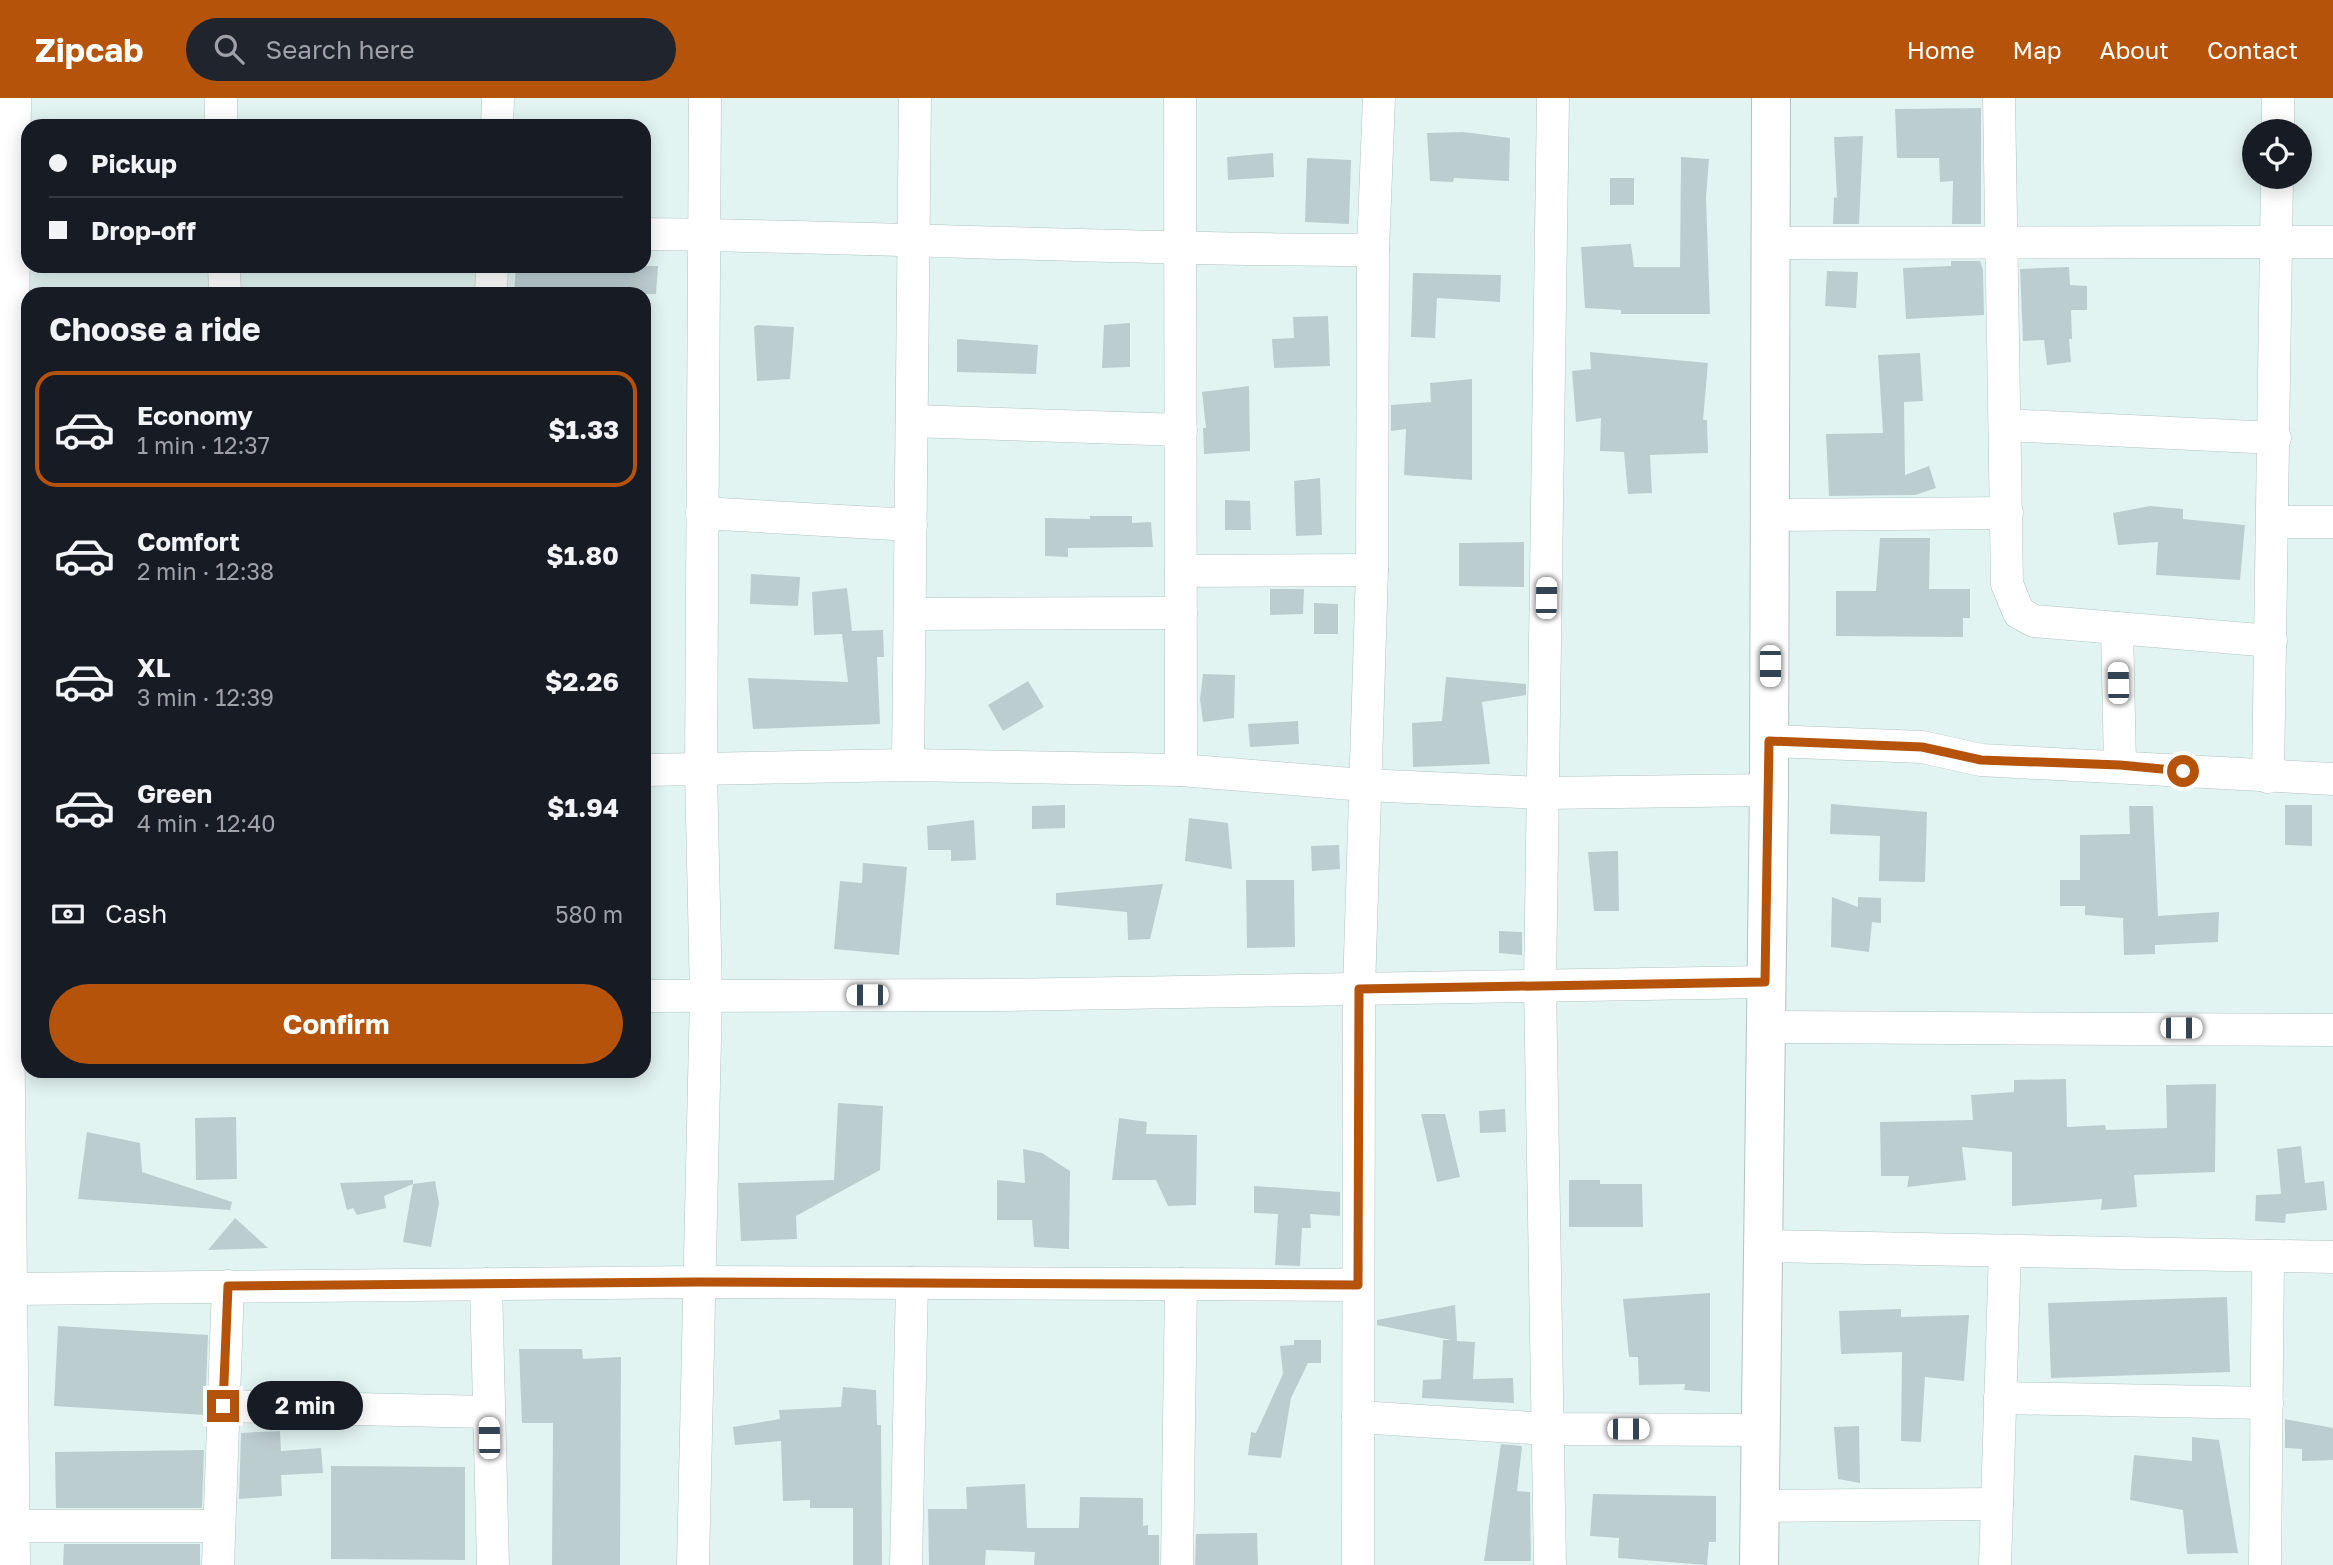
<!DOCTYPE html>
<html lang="en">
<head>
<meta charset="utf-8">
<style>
  body { margin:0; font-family:"Golos Text",sans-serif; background:#20242c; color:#f1f3f6; height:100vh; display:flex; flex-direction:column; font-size:26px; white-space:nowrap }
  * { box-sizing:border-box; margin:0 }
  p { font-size:23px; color:#9ea1a6 }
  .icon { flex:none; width:38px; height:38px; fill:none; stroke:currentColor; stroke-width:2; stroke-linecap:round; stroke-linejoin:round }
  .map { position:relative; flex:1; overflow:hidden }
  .side { position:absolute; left:21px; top:189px; width:630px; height:791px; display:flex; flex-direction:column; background:#171b24; border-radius:21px; box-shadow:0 4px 18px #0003 }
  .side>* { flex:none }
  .guide { position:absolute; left:21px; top:21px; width:630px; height:154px; border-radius:21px; box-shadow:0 4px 18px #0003; display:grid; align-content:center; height:154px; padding:0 28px; background:#171b24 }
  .fabs { position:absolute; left:2242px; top:21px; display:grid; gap:14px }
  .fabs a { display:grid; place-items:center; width:70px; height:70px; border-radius:50%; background:#171b24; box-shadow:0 4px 18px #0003; font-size:35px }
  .end { position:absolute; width:32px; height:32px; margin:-16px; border:9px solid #b45309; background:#fff; box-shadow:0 0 0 4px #fff }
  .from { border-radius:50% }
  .bubble { position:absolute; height:49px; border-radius:24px; background:#171b24; box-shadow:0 4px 18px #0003; font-size:23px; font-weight:700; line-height:49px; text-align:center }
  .car { position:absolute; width:21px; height:42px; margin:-21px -10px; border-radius:9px; box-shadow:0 0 5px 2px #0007; background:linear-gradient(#fff 24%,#345 0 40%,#fff 0 76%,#345 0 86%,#fff 0) }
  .guide b { display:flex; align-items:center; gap:24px; height:66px; font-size:26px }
  .guide b+b { border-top:2px solid #363941 }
  .guide i { width:18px; height:18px; background:#f1f3f6 }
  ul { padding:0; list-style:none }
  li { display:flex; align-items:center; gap:21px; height:116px; margin:0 14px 10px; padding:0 14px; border:4px solid transparent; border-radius:21px }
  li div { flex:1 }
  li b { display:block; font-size:26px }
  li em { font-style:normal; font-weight:700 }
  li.selected { border-color:#b45309 }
  li>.icon { width:63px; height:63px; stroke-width:1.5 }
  h2 { padding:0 28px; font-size:32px; line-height:84px }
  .pay { display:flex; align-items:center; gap:18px; height:77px; padding:0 28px; font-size:26px }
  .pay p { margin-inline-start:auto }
  .action { display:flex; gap:14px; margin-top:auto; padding:14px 28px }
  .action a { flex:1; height:80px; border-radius:42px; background:#b45309; color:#fff; font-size:28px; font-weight:700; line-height:80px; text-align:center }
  header { display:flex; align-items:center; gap:42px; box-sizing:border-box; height:98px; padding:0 35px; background:#b45309; color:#fff }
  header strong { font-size:33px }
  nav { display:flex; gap:38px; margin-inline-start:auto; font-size:24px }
  .search { width:490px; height:63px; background:#20242c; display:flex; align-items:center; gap:18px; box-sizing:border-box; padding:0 24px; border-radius:38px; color:#9ea1a6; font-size:26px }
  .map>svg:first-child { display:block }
  .building { fill:#bccdd0 }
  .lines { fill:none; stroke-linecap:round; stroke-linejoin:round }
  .street-casing { stroke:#b2c3c1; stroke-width:33 }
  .secondary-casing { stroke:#b2c3c1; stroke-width:40 }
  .street { stroke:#fff; stroke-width:32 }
  .secondary { stroke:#fff; stroke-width:38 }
  .route { stroke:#b45309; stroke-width:9 }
</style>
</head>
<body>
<header>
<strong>Zipcab</strong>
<div class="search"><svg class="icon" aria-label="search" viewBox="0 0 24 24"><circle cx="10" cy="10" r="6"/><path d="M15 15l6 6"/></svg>Search here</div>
<nav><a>Home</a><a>Map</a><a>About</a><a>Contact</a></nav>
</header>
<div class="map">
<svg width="2333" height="1467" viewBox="0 0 2333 1467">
  <rect width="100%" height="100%" fill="#e2f4f2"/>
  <g class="building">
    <polygon points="1981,10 1981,126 1952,126 1953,83 1940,84 1939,60 1897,60 1895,11"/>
    <polygon points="1463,34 1510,40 1509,83 1454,80 1453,84 1430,83 1427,35"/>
    <polygon points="1863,38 1859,126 1833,126 1834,99 1837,100 1834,39"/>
    <polygon points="1273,55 1274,79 1228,82 1227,59"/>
    <polygon points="1681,59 1709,61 1706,99 1710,216 1621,216 1621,212 1585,210 1581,149 1631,146 1634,169 1680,169"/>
    <polygon points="1307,60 1351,62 1349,126 1305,124"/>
    <rect x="1610" y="80" width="24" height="27"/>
    <polygon points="1951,163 1980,163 1983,172 1984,217 1906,221 1903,170 1951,168"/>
    <polygon points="516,168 658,168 656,196 514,196"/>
    <polygon points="2069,169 2070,187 2087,188 2087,212 2071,212 2072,241 2069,241 2071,264 2047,267 2044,242 2023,243 2020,171"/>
    <polygon points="1827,173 1858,174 1856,210 1825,208"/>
    <polygon points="1413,175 1501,177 1500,204 1437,200 1435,240 1411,239"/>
    <polygon points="1328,218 1330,268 1274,270 1272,241 1294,240 1293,219"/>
    <polygon points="1130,225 1130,269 1102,270 1104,227"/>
    <polygon points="757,227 794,229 790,281 757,283 754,229"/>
    <polygon points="957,241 1038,247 1036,276 957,274"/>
    <polygon points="1590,254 1708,265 1703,322 1707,322 1708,355 1650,357 1652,395 1628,396 1624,354 1600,353 1601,320 1576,324 1572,273 1591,271"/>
    <polygon points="1920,255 1923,303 1904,304 1905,377 1929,368 1936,390 1915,397 1829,398 1826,336 1883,335 1878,257"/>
    <polygon points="1472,281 1472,382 1404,377 1406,331 1391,333 1391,307 1431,304 1430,285"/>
    <polygon points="1249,288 1250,353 1204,356 1203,330 1206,330 1202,294"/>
    <polygon points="1320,380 1322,437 1296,438 1294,383"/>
    <polygon points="1225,402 1250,403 1251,432 1225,432"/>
    <polygon points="2150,408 2183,411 2183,421 2245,427 2240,482 2156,477 2158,444 2118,447 2113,415"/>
    <polygon points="1090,418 1132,418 1132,425 1151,424 1153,449 1068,450 1068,459 1045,458 1045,420 1090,421"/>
    <polygon points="1880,440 1930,440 1929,491 1970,491 1970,520 1963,520 1963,539 1836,538 1836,493 1876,493"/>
    <polygon points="1524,444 1524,489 1459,488 1459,445"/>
    <polygon points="751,476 800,479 798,508 750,506"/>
    <polygon points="847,490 852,533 883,532 884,559 877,559 880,626 753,631 748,580 848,584 842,536 814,537 812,494"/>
    <polygon points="1270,491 1304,491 1303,516 1270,517"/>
    <polygon points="1314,505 1338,506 1338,536 1314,536"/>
    <polygon points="1203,576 1235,577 1234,620 1203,624 1200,601"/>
    <polygon points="1446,579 1526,586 1526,597 1482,604 1490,666 1413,669 1412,625 1442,623"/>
    <polygon points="1028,583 1044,609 1003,633 988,607"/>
    <polygon points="1298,623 1299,646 1250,649 1248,626"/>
    <polygon points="1831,706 1927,714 1925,784 1879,783 1880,738 1830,736"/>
    <polygon points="1065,707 1065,730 1032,731 1032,708"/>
    <polygon points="2285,707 2312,707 2312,748 2285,747"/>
    <polygon points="2129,708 2153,708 2158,818 2219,814 2218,844 2155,847 2155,856 2124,857 2123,820 2085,817 2085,808 2060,808 2060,782 2080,782 2080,737 2130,736"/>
    <polygon points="1189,720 1228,725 1232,771 1185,763"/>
    <polygon points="974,722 976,762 951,763 951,752 928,752 927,728"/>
    <polygon points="1339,747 1340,771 1312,773 1311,748"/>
    <polygon points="1618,753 1619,813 1594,813 1588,754"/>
    <polygon points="863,765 907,769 899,857 834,851 840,783 862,785"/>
    <polygon points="1246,782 1294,782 1295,849 1247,850"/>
    <polygon points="1163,786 1150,841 1128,842 1127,814 1056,807 1056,795"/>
    <polygon points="1832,799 1858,809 1858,799 1881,800 1881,825 1872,824 1869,854 1831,849"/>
    <polygon points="1499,833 1522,834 1522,857 1499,855"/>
    <polygon points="2066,981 2067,1029 2105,1027 2106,1032 2167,1030 2166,987 2216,986 2215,1074 2134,1077 2137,1109 2101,1112 2102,1101 2012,1108 2012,1054 1962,1049 1966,1082 1907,1089 1909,1078 1881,1078 1880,1024 1973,1022 1971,997 2014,994 2014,982"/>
    <polygon points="838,1005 883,1008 880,1072 796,1118 797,1141 741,1143 738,1085 834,1082"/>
    <polygon points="1505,1011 1506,1034 1480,1035 1479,1013"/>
    <polygon points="1421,1016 1445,1016 1460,1079 1437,1084"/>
    <polygon points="236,1019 237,1081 196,1082 195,1020"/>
    <polygon points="1119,1020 1147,1024 1146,1036 1197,1037 1196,1107 1168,1108 1156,1082 1112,1082"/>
    <polygon points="87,1034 140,1045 142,1074 232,1104 230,1112 78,1101"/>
    <polygon points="2301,1048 2305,1085 2324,1083 2327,1112 2286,1116 2285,1125 2255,1123 2256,1097 2281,1096 2277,1051"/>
    <polygon points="1023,1051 1042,1055 1070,1073 1069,1151 1034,1149 1032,1122 997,1122 997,1082 1025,1085"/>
    <polygon points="413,1082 413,1086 435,1083 439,1105 431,1149 403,1144 413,1086 384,1098 386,1110 357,1117 353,1110 347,1112 340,1085"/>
    <polygon points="1569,1082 1600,1082 1600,1086 1642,1086 1643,1129 1569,1129"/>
    <polygon points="1254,1088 1340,1094 1340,1118 1310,1116 1311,1130 1302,1130 1300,1168 1275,1167 1278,1116 1254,1115"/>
    <polygon points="235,1120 268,1150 208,1152"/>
    <polygon points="1710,1195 1710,1294 1684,1292 1685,1286 1639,1287 1638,1259 1629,1259 1623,1201"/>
    <polygon points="2227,1199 2230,1274 2051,1280 2048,1205"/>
    <polygon points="1455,1207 1457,1243 1475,1244 1473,1281 1513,1280 1514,1305 1422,1300 1423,1282 1441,1281 1443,1242 1451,1242 1377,1227 1377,1222"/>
    <polygon points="1901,1211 1901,1219 1969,1217 1964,1283 1925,1279 1921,1344 1901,1343 1902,1254 1841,1256 1839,1213"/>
    <polygon points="58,1228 208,1237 205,1317 54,1308"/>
    <polygon points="1294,1242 1321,1242 1321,1265 1308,1265 1291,1300 1281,1360 1248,1357 1251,1334 1256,1335 1283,1276 1280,1248 1294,1247"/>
    <polygon points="519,1251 582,1251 583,1261 621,1259 620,1467 552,1467 553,1325 522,1325"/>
    <polygon points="843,1289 876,1292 877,1327 881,1327 882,1467 853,1467 853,1410 810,1410 810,1402 783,1403 781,1343 735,1347 733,1329 780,1321 779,1312 841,1309"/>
    <polygon points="2285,1321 2333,1330 2333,1362 2302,1363 2302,1351 2285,1350"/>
    <polygon points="1859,1328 1860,1385 1838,1381 1834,1329"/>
    <polygon points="280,1333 281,1353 321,1350 323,1375 281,1377 282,1398 239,1401 241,1335"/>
    <polygon points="2192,1339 2219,1342 2238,1455 2187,1456 2183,1412 2130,1402 2134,1357 2192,1363"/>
    <polygon points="1501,1346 1522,1348 1517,1393 1530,1394 1531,1463 1484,1463"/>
    <polygon points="204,1352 202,1410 56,1410 55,1354"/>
    <polygon points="331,1368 465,1369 465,1462 331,1461"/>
    <polygon points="1025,1386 1027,1430 1079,1430 1080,1399 1143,1400 1143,1428 1148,1427 1148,1437 1159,1437 1159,1467 1034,1467 1035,1454 986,1452 985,1467 929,1467 928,1411 967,1411 966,1389"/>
    <polygon points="1593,1396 1716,1398 1716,1444 1709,1444 1707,1467 1618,1460 1619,1440 1590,1438"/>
    <polygon points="1257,1435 1258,1467 1195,1467 1196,1436"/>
    <polygon points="64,1446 200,1446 200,1467 63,1467"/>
  </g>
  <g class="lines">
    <defs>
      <g id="street">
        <polyline points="1180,0 1181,672"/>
        <polyline points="1999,0 2007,486 2019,515 2034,523 2271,543"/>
        <polyline points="221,28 221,0"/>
        <polyline points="497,28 498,0"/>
        <polyline points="2278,33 2278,0"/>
        <path d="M644 136C887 139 1130 152 1373 152"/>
        <polyline points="1772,145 2333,144"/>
        <polyline points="224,168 225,196"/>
        <polyline points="491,196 492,168"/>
        <polyline points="912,323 1181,332"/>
        <polyline points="2005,327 2275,340"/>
        <polyline points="702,415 911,427"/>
        <polyline points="1771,417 2007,415"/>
        <polyline points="2274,424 2333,424"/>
        <polyline points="1181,473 1372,472"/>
        <polyline points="910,516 1181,515"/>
        <polyline points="2117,530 2120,667"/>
        <polyline points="1769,643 1922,649 1981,662 2333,681"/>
        <polyline points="908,667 915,0"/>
        <polyline points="644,672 908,667 1181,672 1364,687 1543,695 1769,692"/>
        <polyline points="2268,679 2277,79"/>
        <polyline points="644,898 1002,897 1764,884"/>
        <polyline points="1764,929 2333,932"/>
        <polyline points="1763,1148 2333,1159"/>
        <polyline points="486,1186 493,1467"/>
        <polyline points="11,1191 699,1184 1358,1187"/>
        <polyline points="2000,1300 2267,1305"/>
        <polyline points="223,1308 489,1314"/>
        <polyline points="1358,1319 1548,1331 1761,1332"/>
        <polyline points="1759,1408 1997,1406"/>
        <polyline points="14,1428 219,1428"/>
        <polyline points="14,1467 8,906 15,0"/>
        <polyline points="218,1467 228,1188"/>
        <polyline points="693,1467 706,897 701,673 705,0"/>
        <polyline points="906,1467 912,1185"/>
        <polyline points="1177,1467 1181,1186"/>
        <polyline points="1358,1467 1359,891 1372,472 1373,152 1379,0"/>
        <polyline points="1550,1467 1540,886 1553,0"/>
        <polyline points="1995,1467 2005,1153"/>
        <polyline points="2265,1467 2268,1158"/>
      </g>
      <polyline id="secondary" points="1759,1467 1769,692 1771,0"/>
    </defs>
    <use href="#street" class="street-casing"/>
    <use href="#secondary" class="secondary-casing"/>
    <use href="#street" class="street"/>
    <use href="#secondary" class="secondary"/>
  </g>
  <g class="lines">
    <polyline class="route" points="223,1308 228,1188 699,1184 1358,1187 1359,891 1765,884 1769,643 1922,649 1981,662 2120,667 2183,673"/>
  </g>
</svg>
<div class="fabs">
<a><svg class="icon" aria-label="locate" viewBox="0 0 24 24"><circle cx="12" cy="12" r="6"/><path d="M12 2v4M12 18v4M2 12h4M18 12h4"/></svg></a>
</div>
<i class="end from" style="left:2183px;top:673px"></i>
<i class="end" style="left:223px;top:1308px"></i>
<div class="bubble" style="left:247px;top:1283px;width:116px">2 min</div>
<i class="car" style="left:1546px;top:500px;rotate:1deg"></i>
<i class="car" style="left:1770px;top:568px;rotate:180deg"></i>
<i class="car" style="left:2118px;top:585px;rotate:359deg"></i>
<i class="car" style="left:867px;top:897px;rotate:270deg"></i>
<i class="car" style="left:2181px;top:930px;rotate:90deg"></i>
<i class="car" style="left:1628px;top:1331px;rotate:90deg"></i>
<i class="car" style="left:489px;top:1340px;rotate:359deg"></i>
<div class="guide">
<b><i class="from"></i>Pickup</b>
<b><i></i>Drop-off</b>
</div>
<section class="side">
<h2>Choose a ride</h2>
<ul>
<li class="selected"><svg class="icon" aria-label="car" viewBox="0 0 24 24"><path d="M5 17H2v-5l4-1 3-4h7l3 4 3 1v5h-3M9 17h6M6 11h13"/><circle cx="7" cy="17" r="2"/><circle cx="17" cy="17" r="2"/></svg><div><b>Economy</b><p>1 min · 12:37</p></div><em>$1.33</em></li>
<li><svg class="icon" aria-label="car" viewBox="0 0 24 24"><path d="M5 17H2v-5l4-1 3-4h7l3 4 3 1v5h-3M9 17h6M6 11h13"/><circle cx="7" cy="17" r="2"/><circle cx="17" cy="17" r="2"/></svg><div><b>Comfort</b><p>2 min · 12:38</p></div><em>$1.80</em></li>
<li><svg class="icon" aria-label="car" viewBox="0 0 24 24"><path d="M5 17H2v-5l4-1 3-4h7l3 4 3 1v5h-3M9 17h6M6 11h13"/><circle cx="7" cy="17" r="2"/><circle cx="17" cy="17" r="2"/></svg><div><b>XL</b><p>3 min · 12:39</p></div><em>$2.26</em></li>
<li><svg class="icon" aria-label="car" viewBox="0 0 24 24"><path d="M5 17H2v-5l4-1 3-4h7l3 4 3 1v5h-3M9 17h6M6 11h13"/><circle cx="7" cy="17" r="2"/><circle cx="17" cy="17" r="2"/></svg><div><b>Green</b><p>4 min · 12:40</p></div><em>$1.94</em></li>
</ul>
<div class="pay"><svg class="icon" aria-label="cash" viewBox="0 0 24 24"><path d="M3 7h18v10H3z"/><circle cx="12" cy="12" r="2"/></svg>Cash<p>580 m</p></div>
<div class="action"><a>Confirm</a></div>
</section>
</div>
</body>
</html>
